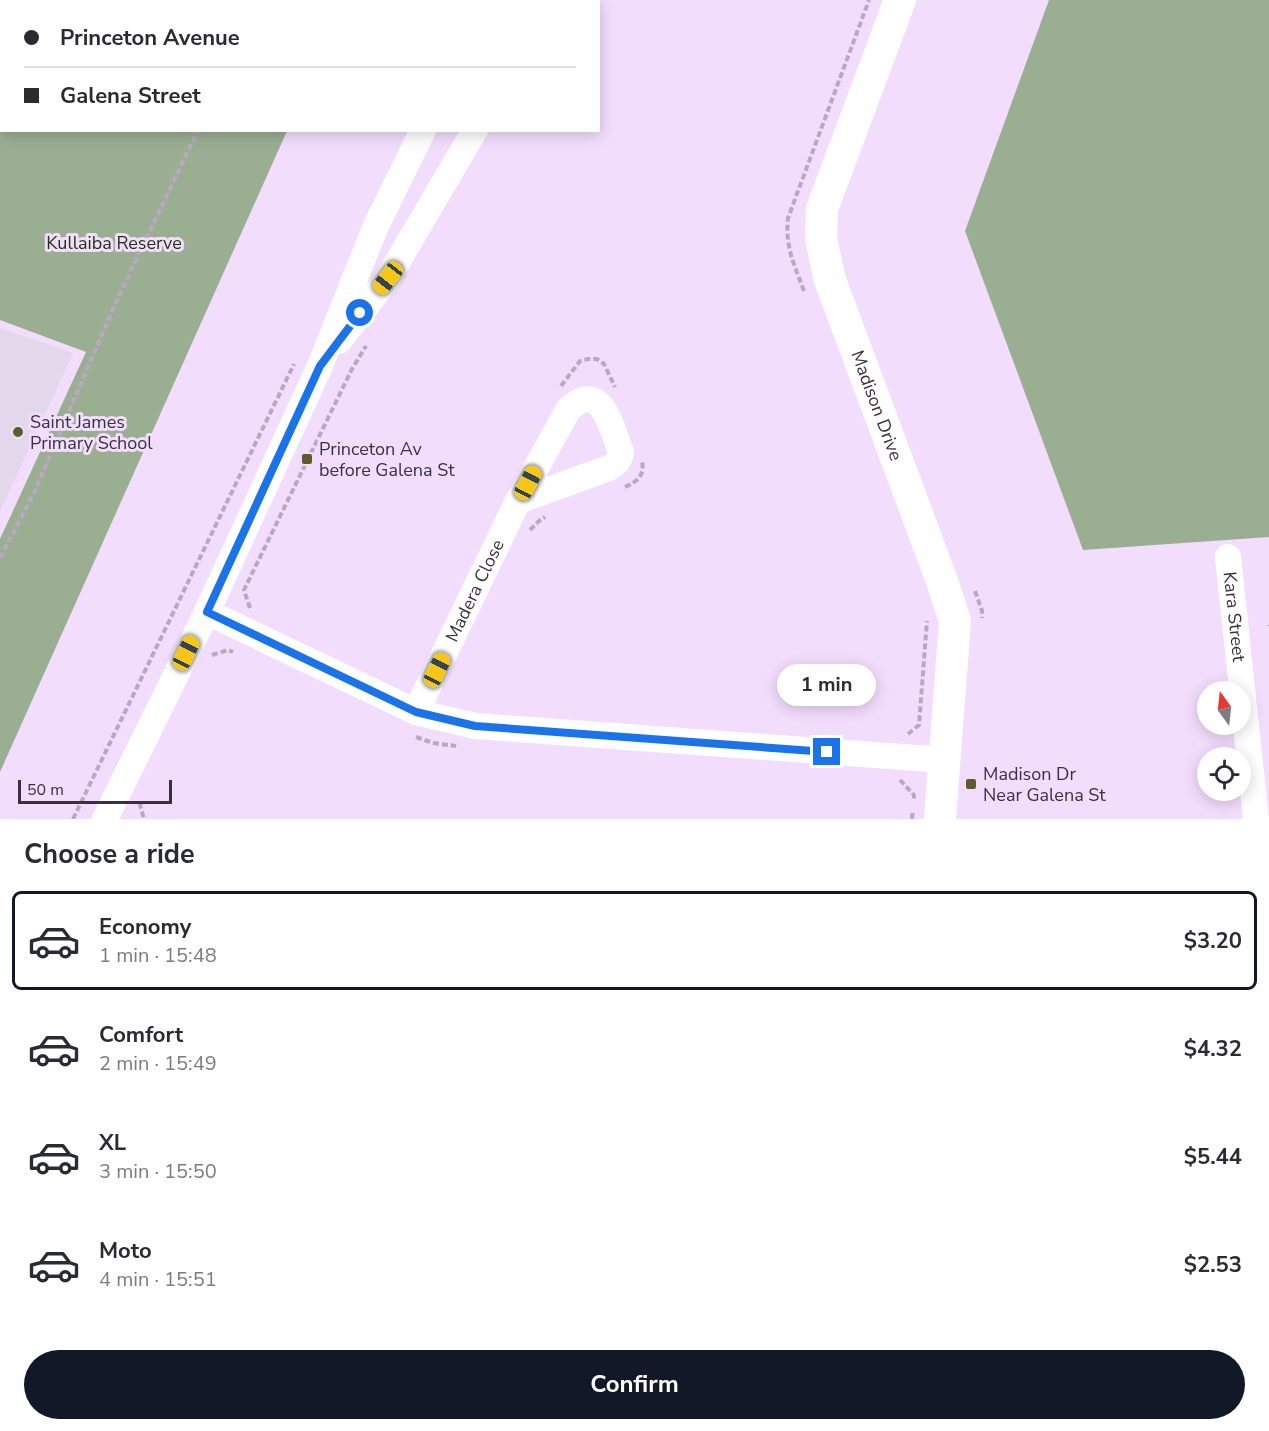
<!DOCTYPE html>
<html lang="en">
<head>
<meta charset="utf-8">
<style>
  body { margin:0; font-family:"Nunito Sans",sans-serif; background:#f2f2f3; color:#2b2b33; height:100vh; display:flex; flex-direction:column; font-size:22px; white-space:nowrap }
  * { box-sizing:border-box; margin:0 }
  p { font-size:20px; color:#7c7c81 }
  .icon { flex:none; width:33px; height:33px; fill:none; stroke:currentColor; stroke-width:2; stroke-linecap:round; stroke-linejoin:round }
  .map { position:relative; height:819px; overflow:hidden }
  .details { display:flex; flex-direction:column; background:#fff; flex:1 }
  .details>* { flex:none }
  .top-card { position:absolute; left:0px; top:0px; width:600px; height:132px; box-shadow:0 3px 15px #0003; display:grid; align-content:center; height:132px; padding:0 24px; background:#fff }
  .needle { width:39px; rotate:345deg }
  .tools { position:absolute; left:1197px; top:681px; display:grid; gap:12px }
  .tools a { display:grid; place-items:center; width:54px; height:54px; border-radius:50%; background:#fff; box-shadow:0 3px 15px #0003; font-size:30px }
  .scale { position:absolute; left:18px; bottom:15px; width:154px; box-sizing:border-box; padding-left:6px; border:3px solid #39313d; border-top:0; font-size:16px; line-height:21px; white-space:nowrap; color:#39313d; -webkit-text-stroke:4px #f3ddfd; paint-order:stroke }
  .end { position:absolute; width:27px; height:27px; margin:-14px; border:8px solid #1a73e8; background:#fff; box-shadow:0 0 0 3px #fff }
  .from { border-radius:50% }
  .bubble { position:absolute; height:42px; border-radius:21px; background:#fff; box-shadow:0 3px 15px #0003; font-size:20px; font-weight:700; line-height:42px; text-align:center }
  .car { position:absolute; width:18px; height:36px; margin:-18px -9px; border-radius:8px; box-shadow:0 0 4px 2px #0007; background:linear-gradient(#f5c518 24%,#345 0 40%,#f5c518 0 76%,#345 0 86%,#f5c518 0) }
  .top-card b { display:flex; align-items:center; gap:21px; height:57px; font-size:22px }
  .top-card b+b { border-top:2px solid #e1e1e2 }
  .top-card i { width:15px; height:15px; background:#2b2b33 }
  ul { padding:0; list-style:none }
  li { display:flex; align-items:center; gap:18px; height:99px; margin:0 12px 9px; padding:0 12px; border:3px solid transparent; border-radius:9px }
  li div { flex:1 }
  li b { display:block; font-size:22px }
  li em { font-style:normal; font-weight:700 }
  li.selected { border-color:#111827 }
  li>.icon { width:54px; height:54px; stroke-width:1.5 }
  h2 { padding:0 24px; font-size:27px; line-height:72px }
  .cta { display:flex; gap:12px; margin-top:auto; padding:12px 24px }
  .cta a { flex:1; height:69px; border-radius:36px; background:#111827; color:#fff; font-size:24px; font-weight:700; line-height:69px; text-align:center }
  .map>svg:first-child { display:block }
  .education { fill:#e3d7eb }
  .forest { fill:#9aaf92 }
  .lines { fill:none; stroke-linecap:round; stroke-linejoin:round }
  .path { stroke:#baa8c2; stroke-width:4; stroke-dasharray:6 3; stroke-linecap:butt }
  .minor { stroke:#fff; stroke-width:26 }
  .major { stroke:#fff; stroke-width:32 }
  .route { stroke:#1a73e8; stroke-width:8 }
  .poi-dot { fill:#5c5d2b; stroke:#f3ddfd; stroke-width:2 }
  .labels { text-anchor:middle; stroke-width:6; stroke-linejoin:round; paint-order:stroke }
  .park-label { font-size:18px; fill:#19350a; stroke:#f3ddfd }
  .street-label { font-size:18px; fill:#39313d; stroke:#f3ddfd }
  .poi-label { font-size:18px; fill:#39313d; stroke:#f3ddfd; text-anchor:start }
</style>
</head>
<body>
<div class="map">
<svg width="1269" height="819" viewBox="0 0 1269 819">
  <rect width="100%" height="100%" fill="#f3ddfd"/>
  <polygon class="education" points="0,328 73,353 0,511"/>
  <g class="forest">
    <polygon points="0,0 346,0 345,2 2,2 2,130 287,131 0,772 0,539 86,352 0,320"/>
    <polygon points="1049,0 1269,0 1269,537 1083,550 965,231"/>
  </g>
  <g class="lines">
    <g class="path">
      <polyline points="260,2 261,0"/>
      <path d="M804 291C794 264 785 247 788 218L869 0"/>
      <polyline points="561,386 580,361 588,359 597,359 604,364 615,387"/>
      <path d="M625 487C637 482 645 475 642 462"/>
      <polyline points="530,530 539,521 545,517"/>
      <polyline points="0,558 33,495 116,302 198,130"/>
      <polyline points="975,591 982,611 982,618"/>
      <polyline points="250,608 244,590 352,369 366,346"/>
      <polyline points="1269,625 1269,626"/>
      <polyline points="212,655 228,650 233,652"/>
      <polyline points="908,734 919,725 927,621"/>
      <polyline points="416,737 433,743 456,746"/>
      <polyline points="900,780 914,795 914,799"/>
      <polyline points="141,803 140,805 144,819"/>
      <polyline points="73,819 294,364"/>
      <polyline points="912,819 913,810"/>
    </g>
    <g class="minor">
      <polyline points="487,2 487,0"/>
      <polyline points="538,2 539,0"/>
      <polyline points="339,341 388,278 475,130"/>
      <path id="s1" d="M1228 557 1256 819"/>
      <polyline points="207,612 416,712 475,726 944,760"/>
      <path id="s2" d="M416 712 518 501 568 410C602 377 611 428 621 452 620 460 617 464 609 468L518 501"/>
      <polyline points="105,819 207,612 320,366 375,228 423,130"/>
    </g>
    <path class="major" id="s3" d="M900 0 822 209 821 239 830 280 942 581 955 621 940 819"/>
  </g>
  <g class="lines">
    <polyline class="route" points="360,313 320,366 207,612 416,712 475,726 827,752"/>
  </g>
  <g class="poi-dot">
    <circle cx="18" cy="432" r="6"/>
    <rect x="301" y="453" width="12" height="12" rx="3"/>
    <rect x="965" y="778" width="12" height="12" rx="3"/>
  </g>
  <g class="labels">
    <g class="park-label">
      <text x="114" y="249">Kullaiba Reserve</text>
    </g>
    <g class="street-label">
      <text dy="6" stroke="none"><textPath href="#s3" startOffset="429">Madison Drive</textPath></text>
      <text dy="6" stroke="none"><textPath href="#s2" startOffset="135">Madera Close</textPath></text>
      <text dy="6" stroke="none"><textPath href="#s1" startOffset="60">Kara Street</textPath></text>
    </g>
    <g class="poi-label">
      <text x="30" y="428">Saint James<tspan x="30" dy="21">Primary School</tspan></text>
      <text x="319" y="455">Princeton Av<tspan x="319" dy="21">before Galena St</tspan></text>
      <text x="983" y="780">Madison Dr<tspan x="983" dy="21">Near Galena St</tspan></text>
    </g>
  </g>
</svg>
<div class="tools">
<a><svg class="needle" viewBox="-14 -14 28 28"><path d="M0-13l5 13h-10z" fill="#e53935"/><path d="M0 13l5-13h-10z" fill="#7c7c81"/></svg></a>
<a><svg class="icon" aria-label="locate" viewBox="0 0 24 24"><circle cx="12" cy="12" r="6"/><path d="M12 2v4M12 18v4M2 12h4M18 12h4"/></svg></a>
</div>
<div class="scale">50 m</div>
<i class="end from" style="left:360px;top:313px"></i>
<i class="end" style="left:827px;top:752px"></i>
<div class="bubble" style="left:777px;top:664px;width:99px">1 min</div>
<i class="car" style="left:388px;top:278px;rotate:218deg"></i>
<i class="car" style="left:528px;top:483px;rotate:28deg"></i>
<i class="car" style="left:186px;top:653px;rotate:26deg"></i>
<i class="car" style="left:437px;top:670px;rotate:26deg"></i>
<div class="top-card">
<b><i class="from"></i>Princeton Avenue</b>
<b><i></i>Galena Street</b>
</div>
</div>
<section class="details">
<h2>Choose a ride</h2>
<ul>
<li class="selected"><svg class="icon" aria-label="car" viewBox="0 0 24 24"><path d="M5 17H2v-5l4-1 3-4h7l3 4 3 1v5h-3M9 17h6M6 11h13"/><circle cx="7" cy="17" r="2"/><circle cx="17" cy="17" r="2"/></svg><div><b>Economy</b><p>1 min · 15:48</p></div><em>$3.20</em></li>
<li><svg class="icon" aria-label="car" viewBox="0 0 24 24"><path d="M5 17H2v-5l4-1 3-4h7l3 4 3 1v5h-3M9 17h6M6 11h13"/><circle cx="7" cy="17" r="2"/><circle cx="17" cy="17" r="2"/></svg><div><b>Comfort</b><p>2 min · 15:49</p></div><em>$4.32</em></li>
<li><svg class="icon" aria-label="car" viewBox="0 0 24 24"><path d="M5 17H2v-5l4-1 3-4h7l3 4 3 1v5h-3M9 17h6M6 11h13"/><circle cx="7" cy="17" r="2"/><circle cx="17" cy="17" r="2"/></svg><div><b>XL</b><p>3 min · 15:50</p></div><em>$5.44</em></li>
<li><svg class="icon" aria-label="car" viewBox="0 0 24 24"><path d="M5 17H2v-5l4-1 3-4h7l3 4 3 1v5h-3M9 17h6M6 11h13"/><circle cx="7" cy="17" r="2"/><circle cx="17" cy="17" r="2"/></svg><div><b>Moto</b><p>4 min · 15:51</p></div><em>$2.53</em></li>
</ul>
<div class="cta"><a>Confirm</a></div>
</section>
</body>
</html>
